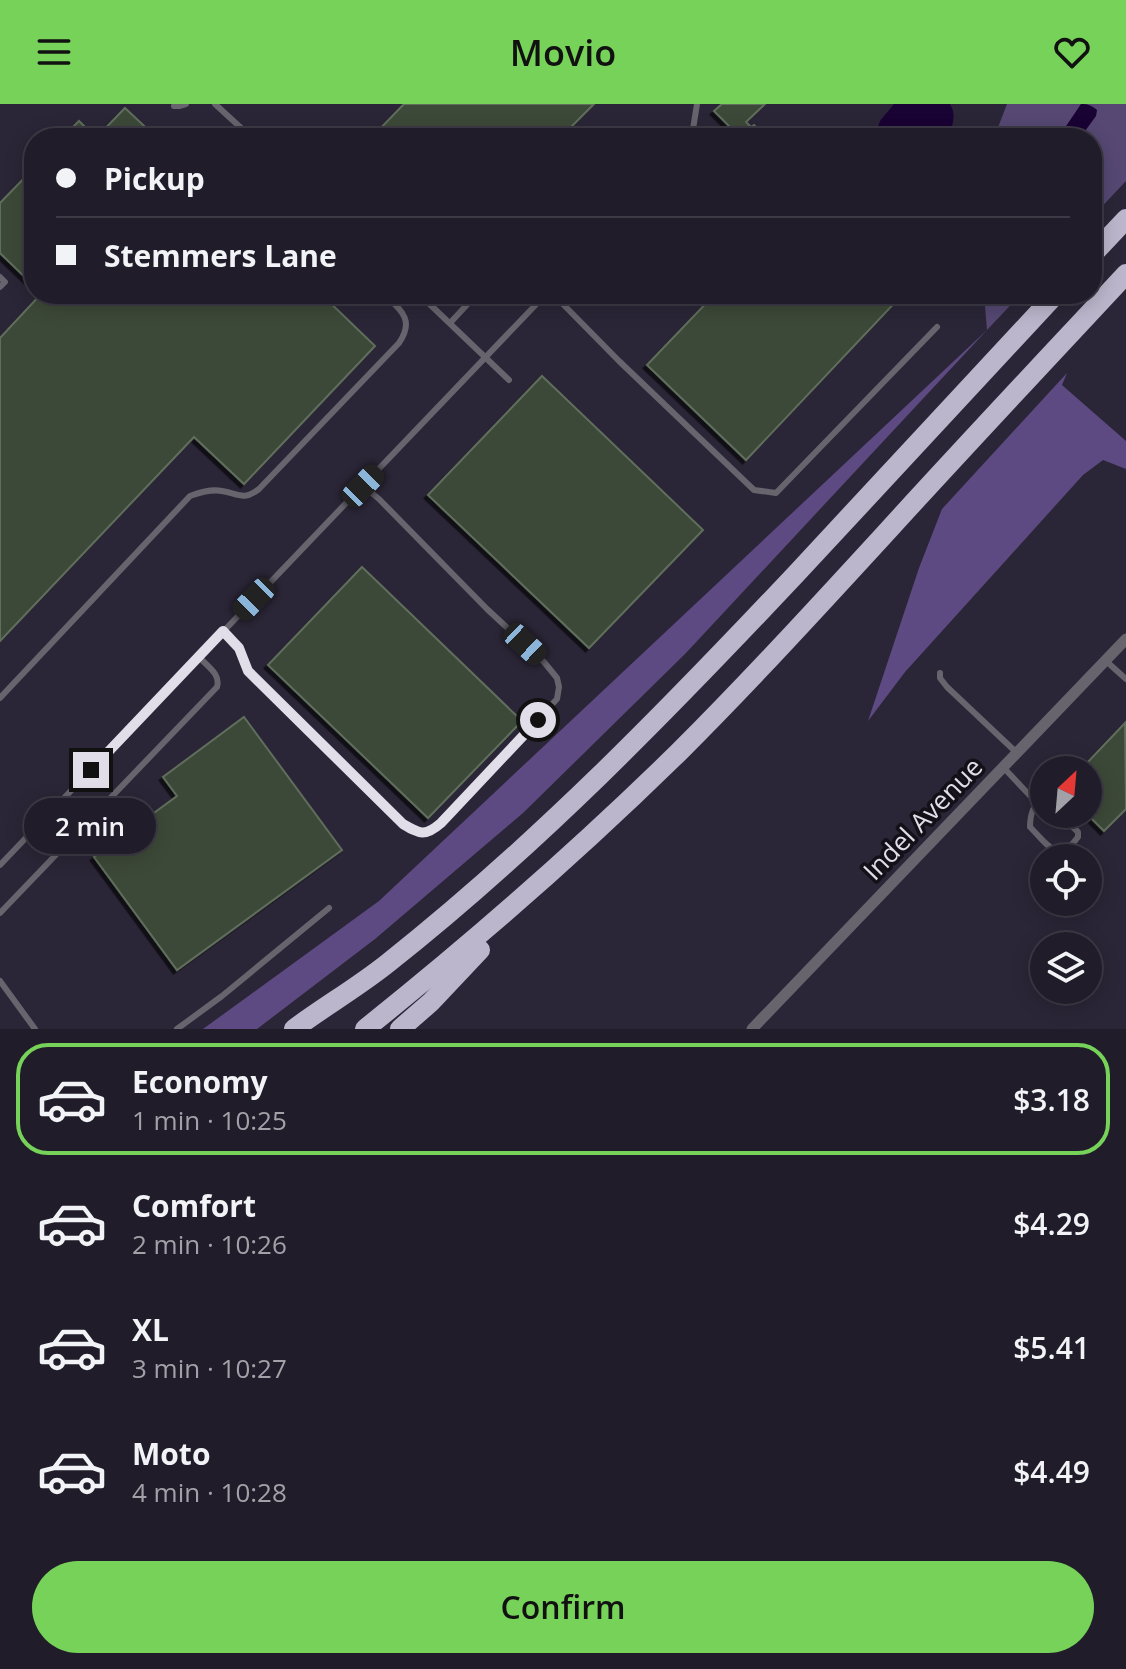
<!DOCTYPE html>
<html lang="en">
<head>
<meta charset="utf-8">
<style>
  body { margin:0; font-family:"Open Sans",sans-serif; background:#2d2935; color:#f1f3f6; height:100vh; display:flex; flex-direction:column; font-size:30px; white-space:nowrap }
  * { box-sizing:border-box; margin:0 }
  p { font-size:26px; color:#a2a1a8 }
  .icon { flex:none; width:44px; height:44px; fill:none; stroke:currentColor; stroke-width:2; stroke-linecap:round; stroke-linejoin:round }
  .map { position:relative; height:925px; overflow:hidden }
  .details { display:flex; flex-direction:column; background:#201c29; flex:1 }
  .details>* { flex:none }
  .banner { position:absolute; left:24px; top:24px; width:1078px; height:176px; border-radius:32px; box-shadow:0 4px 20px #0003,0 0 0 2px #3d3a46; display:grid; align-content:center; height:176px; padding:0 32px; background:#201c29 }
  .needle { width:52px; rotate:26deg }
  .fabs { position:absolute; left:1030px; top:652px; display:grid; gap:16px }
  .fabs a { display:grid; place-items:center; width:72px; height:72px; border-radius:50%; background:#201c29; box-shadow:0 4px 20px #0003,0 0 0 2px #3d3a46; font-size:40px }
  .end { position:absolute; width:36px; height:36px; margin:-18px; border:10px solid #e1dde9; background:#111; box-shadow:0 0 0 4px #111 }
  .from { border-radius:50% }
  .bubble { position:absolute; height:56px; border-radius:28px; background:#201c29; box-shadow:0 4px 20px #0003,0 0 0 2px #3d3a46; font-size:26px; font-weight:600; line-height:56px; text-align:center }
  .car { position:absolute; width:24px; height:48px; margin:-24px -12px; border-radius:10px; box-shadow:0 0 6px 2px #0007; background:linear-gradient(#222 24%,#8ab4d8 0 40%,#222 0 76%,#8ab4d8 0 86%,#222 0) }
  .banner b { display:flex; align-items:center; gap:28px; height:76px; font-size:30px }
  .banner b+b { border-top:2px solid #3d3a46 }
  .banner i { width:20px; height:20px; background:#f1f3f6 }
  ul { padding:14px 0 0; list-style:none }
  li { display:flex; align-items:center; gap:24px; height:112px; margin:0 16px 12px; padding:0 16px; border:4px solid transparent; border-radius:32px }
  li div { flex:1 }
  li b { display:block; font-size:30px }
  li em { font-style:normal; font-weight:600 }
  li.active { border-color:#77d259 }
  li>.icon { width:72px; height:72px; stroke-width:1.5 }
  .button { display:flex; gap:16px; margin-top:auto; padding:16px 32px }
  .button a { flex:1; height:92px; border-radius:48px; background:#77d259; color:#111; font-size:32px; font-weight:600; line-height:92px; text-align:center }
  header { display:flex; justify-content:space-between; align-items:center; height:104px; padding:0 32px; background:#77d259; color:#111; font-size:36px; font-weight:600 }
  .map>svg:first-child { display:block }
  .green { fill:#564873 }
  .forest { fill:#5e4a82 }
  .water { fill:#190234 }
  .building { fill:#3c4838; stroke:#606e5c; stroke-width:2; filter:url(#shadow) }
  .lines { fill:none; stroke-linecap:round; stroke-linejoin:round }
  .service { stroke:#67646d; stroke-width:6 }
  .minor { stroke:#67646d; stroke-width:11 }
  .motorway { stroke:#bcb6cc; stroke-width:20 }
  .route { stroke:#e1dde9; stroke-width:10 }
  .labels { text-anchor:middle; stroke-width:7; stroke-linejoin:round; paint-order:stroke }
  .street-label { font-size:26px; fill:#e1dde9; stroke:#131018 }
</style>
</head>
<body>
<header><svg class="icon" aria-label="menu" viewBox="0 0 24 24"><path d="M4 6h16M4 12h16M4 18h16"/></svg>Movio<svg class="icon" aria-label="heart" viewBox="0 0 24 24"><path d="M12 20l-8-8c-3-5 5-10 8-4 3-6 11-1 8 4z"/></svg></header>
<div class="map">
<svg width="1126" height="925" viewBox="0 0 1126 925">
  <defs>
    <filter id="shadow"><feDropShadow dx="-3.5" dy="3.5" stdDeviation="0" flood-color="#0009"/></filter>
  </defs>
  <rect width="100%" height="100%" fill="#2b2637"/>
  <g class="green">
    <polygon points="1007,0 1126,0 1126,77 1092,113 1092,34 994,34"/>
    <polygon points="984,190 1021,190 987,226"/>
  </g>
  <g class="forest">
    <polygon points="987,226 685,550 523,709 375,835 257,925 203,925 379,797"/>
    <polygon points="1067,269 1062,281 1126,337 1126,365 1103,356 1083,371 905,568 868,617 919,464 942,405"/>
  </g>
  <g class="water">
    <path d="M894 0H950C957 12 952 21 949 34H874L880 17Z"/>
    <path d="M1081 0C1088 0 1091 1 1097 6L1096 12 1080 34H1058Z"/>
  </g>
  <g class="building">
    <polygon points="404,0 594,0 560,34 371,34"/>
    <polygon points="722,0 765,0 746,18 751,23 754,21 760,27 753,34 741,34 714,7"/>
    <polygon points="125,4 157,34 62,34 79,17 96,34"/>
    <polygon points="34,64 34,182 0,149 0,99"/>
    <polygon points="41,190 321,190 375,242 244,380 194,333 0,537 0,234"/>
    <polygon points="715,190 903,190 746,356 647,261"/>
    <polygon points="542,272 703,426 589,544 428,391"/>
    <polygon points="362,463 522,617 428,714 268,561"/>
    <polygon points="244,613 342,746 177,866 94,753 177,692 163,673"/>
    <polygon points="1125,619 1126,705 1104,727 1087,710 1088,676 1095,669 1086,660"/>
  </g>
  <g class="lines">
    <g class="service">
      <polyline points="215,0 252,34"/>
      <polyline points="174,2 179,2 186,0"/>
      <polyline points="218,33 218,34"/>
      <polyline points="624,34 629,28"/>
      <polyline points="688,34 693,25 697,0"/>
      <polyline points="0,173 5,178 0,183"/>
      <polyline points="419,190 509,276"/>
      <polyline points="553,190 619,257 754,386 776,389 937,223"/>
      <polyline points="450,219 477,190"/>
      <path d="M223 527 239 544 248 567 403 720C418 729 426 732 441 719L557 595 559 583 557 574 544 558 487 505 379 395 363 382"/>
      <polyline points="1106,557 1126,575"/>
      <polyline points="940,569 940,574 947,583 1017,649"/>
      <path d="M0 594 190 392C201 388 211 385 222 387 239 390 243 397 259 385L399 239C415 216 401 206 384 190"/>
      <polyline points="1003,663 1036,698 1044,702"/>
      <polyline points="1077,666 1081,662"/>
      <path d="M1044 693C1033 700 1030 710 1030 723 1048 741 1058 761 1078 733V728L1059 710"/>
      <polyline points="0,761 546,190"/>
      <path d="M0 809 217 583C221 570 207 562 199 553"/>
      <polyline points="0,877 35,925"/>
      <polyline points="177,925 222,892 329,804"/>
    </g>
    <polyline class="minor" points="752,925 1126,535"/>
    <g class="motorway">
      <polyline points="1092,151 1126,115"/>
      <path d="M294 925C325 902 358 883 388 859 536 742 667 607 796 470 883 377 969 283 1056 190"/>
      <path d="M365 925C474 838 579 746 679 648 749 578 816 505 883 432 963 344 1045 257 1126 170"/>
      <polyline points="400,925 431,898 480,846"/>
    </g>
  </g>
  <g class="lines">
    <path class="route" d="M91 666 223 527 239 544 248 567 403 720C420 730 425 733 441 719L538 616"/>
  </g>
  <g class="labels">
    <g class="street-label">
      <text transform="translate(923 715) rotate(-46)" y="9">Indel Avenue</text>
    </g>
  </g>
</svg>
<div class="fabs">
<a><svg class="needle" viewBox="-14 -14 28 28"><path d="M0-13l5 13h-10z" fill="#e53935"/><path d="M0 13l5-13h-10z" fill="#a2a1a8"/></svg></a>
<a><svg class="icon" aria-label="locate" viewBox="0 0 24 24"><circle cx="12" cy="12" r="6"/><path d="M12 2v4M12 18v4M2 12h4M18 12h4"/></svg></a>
<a><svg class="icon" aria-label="layers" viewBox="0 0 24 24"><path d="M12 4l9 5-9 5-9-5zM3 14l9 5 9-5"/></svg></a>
</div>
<i class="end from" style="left:538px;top:616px"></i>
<i class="end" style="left:91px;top:666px"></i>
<div class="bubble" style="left:24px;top:694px;width:132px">2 min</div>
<i class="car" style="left:363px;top:382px;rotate:44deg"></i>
<i class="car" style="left:254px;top:495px;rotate:224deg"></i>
<i class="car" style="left:525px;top:540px;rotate:133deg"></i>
<div class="banner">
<b><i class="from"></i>Pickup</b>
<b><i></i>Stemmers Lane</b>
</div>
</div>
<section class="details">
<ul>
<li class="active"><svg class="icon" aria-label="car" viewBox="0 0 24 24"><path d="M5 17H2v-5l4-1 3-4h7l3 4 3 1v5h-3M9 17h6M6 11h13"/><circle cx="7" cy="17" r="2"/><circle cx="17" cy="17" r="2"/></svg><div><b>Economy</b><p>1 min · 10:25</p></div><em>$3.18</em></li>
<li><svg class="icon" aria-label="car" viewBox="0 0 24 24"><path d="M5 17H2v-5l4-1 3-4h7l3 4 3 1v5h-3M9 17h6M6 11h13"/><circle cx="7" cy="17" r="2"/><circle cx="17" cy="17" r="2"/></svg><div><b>Comfort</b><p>2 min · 10:26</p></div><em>$4.29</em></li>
<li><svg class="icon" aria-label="car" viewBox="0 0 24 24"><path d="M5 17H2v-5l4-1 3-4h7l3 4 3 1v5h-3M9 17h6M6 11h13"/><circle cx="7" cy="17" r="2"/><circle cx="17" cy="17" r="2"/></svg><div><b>XL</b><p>3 min · 10:27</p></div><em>$5.41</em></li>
<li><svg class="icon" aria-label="car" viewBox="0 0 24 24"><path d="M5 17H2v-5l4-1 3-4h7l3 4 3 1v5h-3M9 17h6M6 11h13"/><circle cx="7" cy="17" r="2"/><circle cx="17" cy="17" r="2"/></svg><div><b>Moto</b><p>4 min · 10:28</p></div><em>$4.49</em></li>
</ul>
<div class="button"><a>Confirm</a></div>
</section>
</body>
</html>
